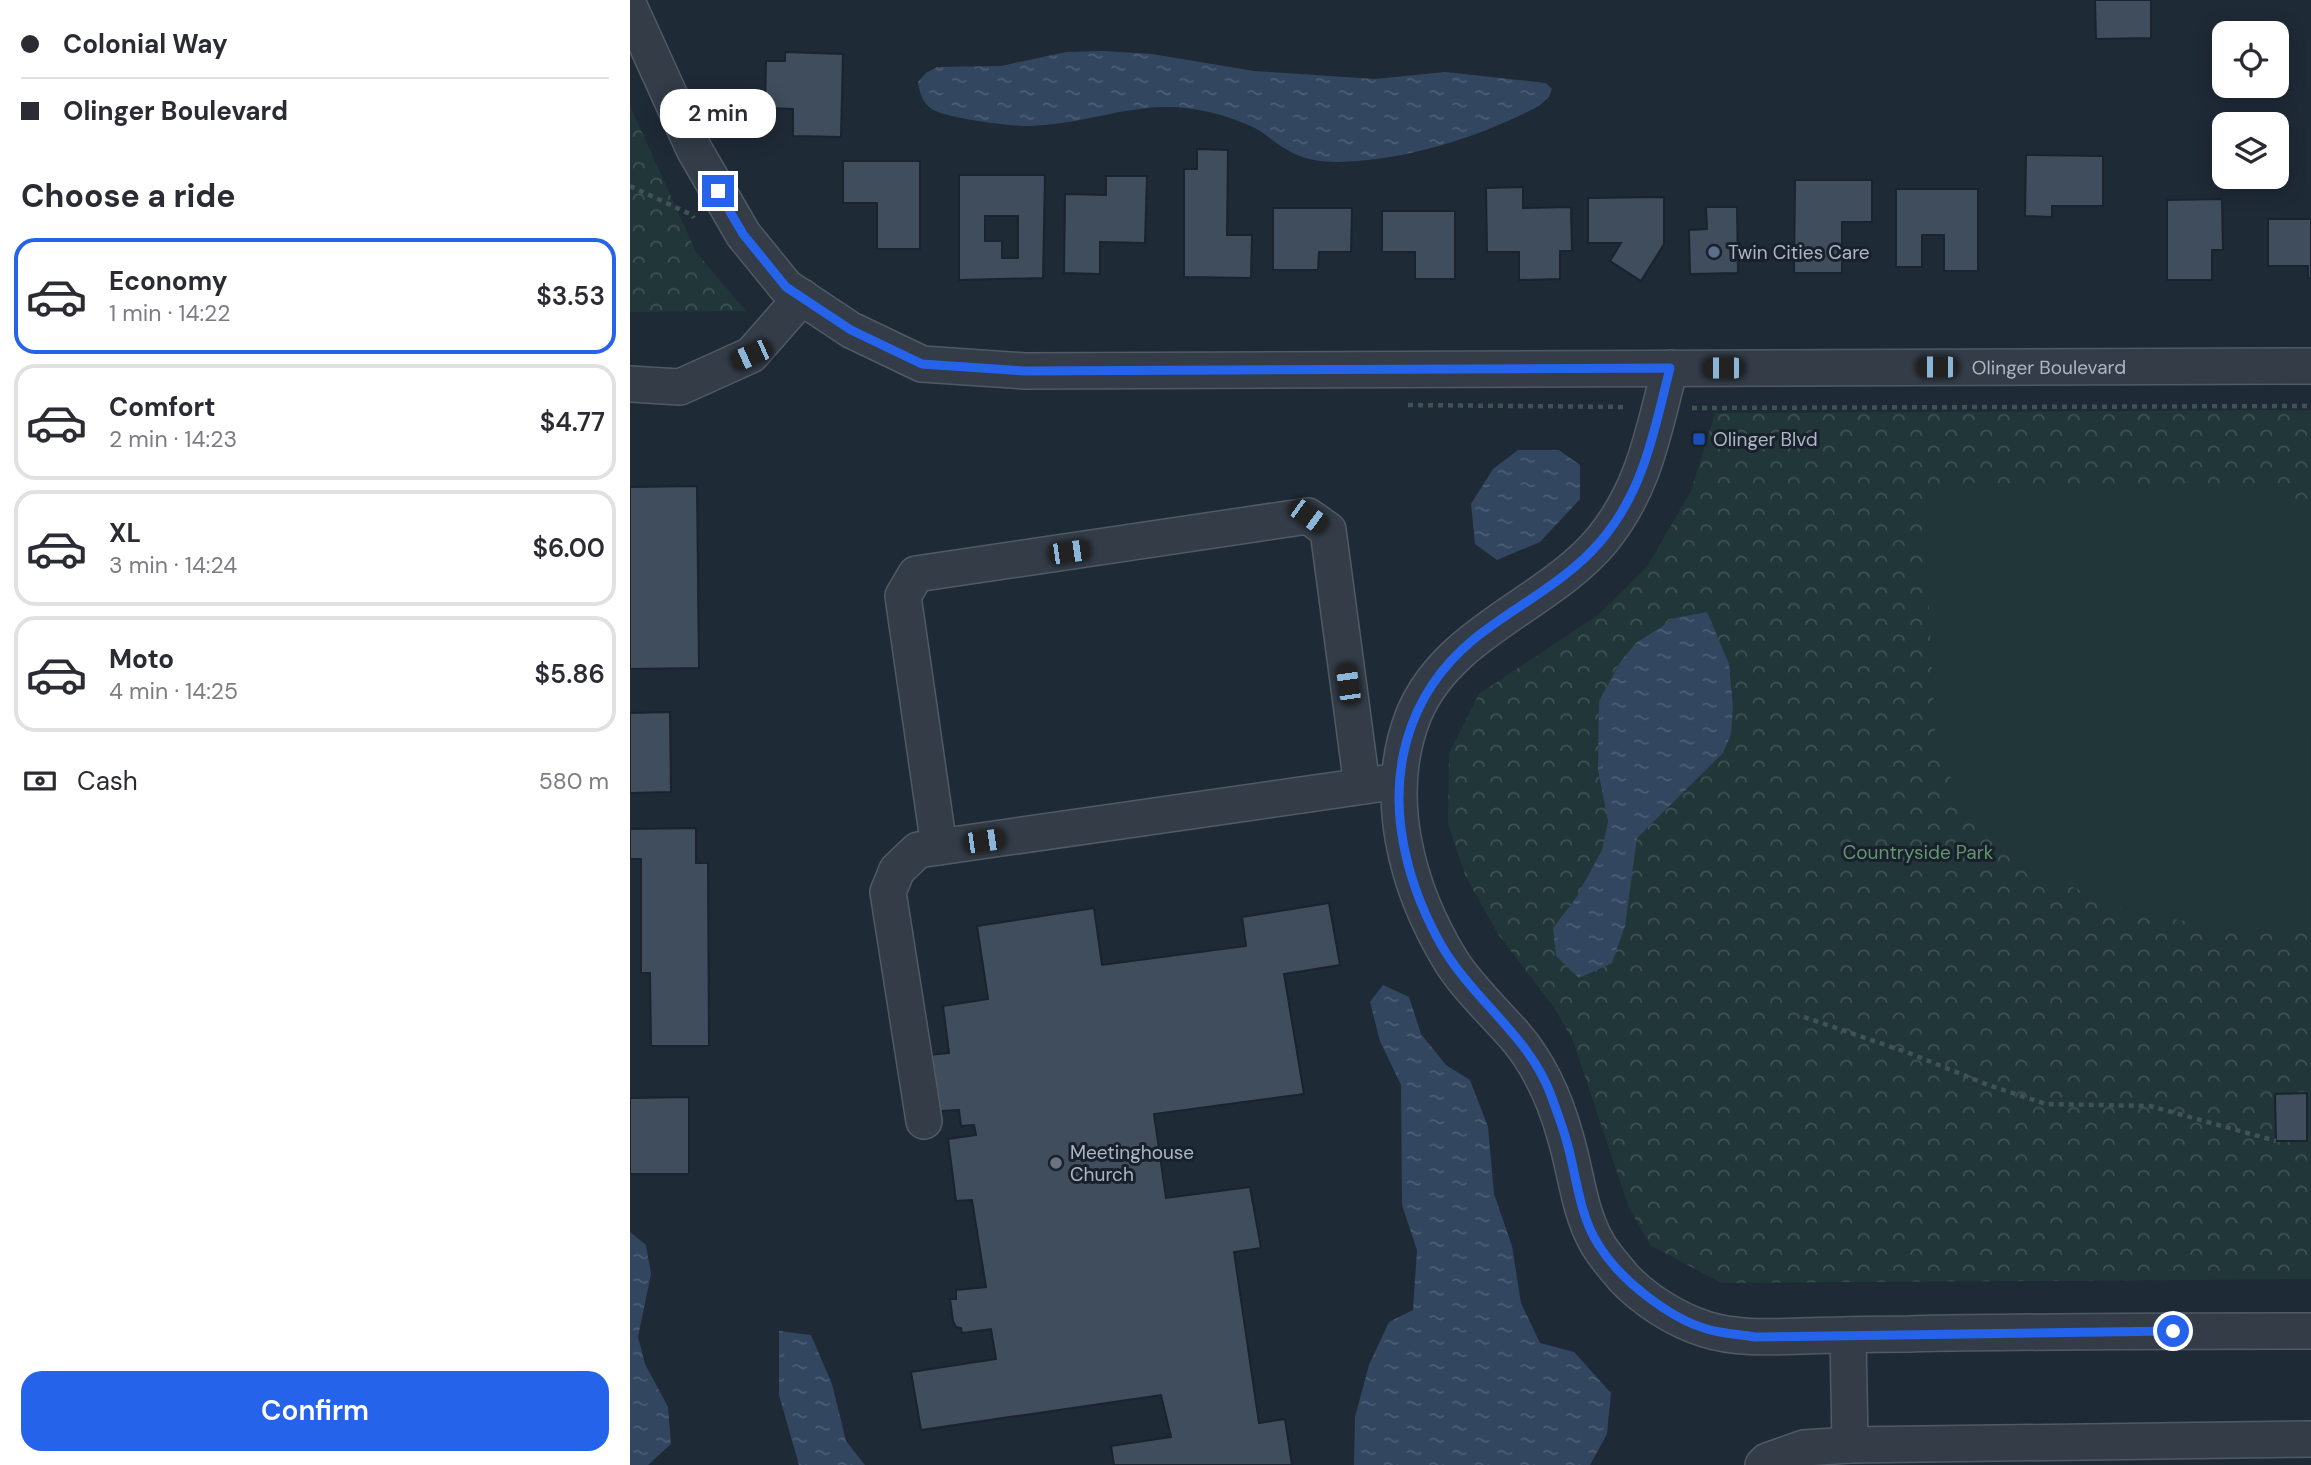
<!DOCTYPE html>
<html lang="en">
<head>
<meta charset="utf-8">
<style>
  body { margin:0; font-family:"DM Sans",sans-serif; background:#f2f2f3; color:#2b2b33; height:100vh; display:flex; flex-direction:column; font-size:26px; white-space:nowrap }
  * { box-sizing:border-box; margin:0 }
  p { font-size:23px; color:#7c7c81 }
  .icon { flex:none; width:38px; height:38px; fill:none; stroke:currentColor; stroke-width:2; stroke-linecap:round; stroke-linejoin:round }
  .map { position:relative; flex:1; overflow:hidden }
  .sheet { display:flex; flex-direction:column; background:#fff; width:630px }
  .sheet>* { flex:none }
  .banner { display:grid; align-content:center; height:154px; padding:0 21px; background:#fff }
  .controls { position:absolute; left:1582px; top:21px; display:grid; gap:14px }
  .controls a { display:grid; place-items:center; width:77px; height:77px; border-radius:14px; background:#fff; box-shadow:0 4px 18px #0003; font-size:35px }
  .end { position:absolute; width:32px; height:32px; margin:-16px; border:9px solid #2563eb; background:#fff; box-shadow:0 0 0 4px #fff }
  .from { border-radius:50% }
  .bubble { position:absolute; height:49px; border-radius:21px; background:#fff; box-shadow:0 4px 18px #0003; font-size:23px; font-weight:600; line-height:49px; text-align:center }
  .car { position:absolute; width:21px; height:42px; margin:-21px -10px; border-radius:9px; box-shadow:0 0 5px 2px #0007; background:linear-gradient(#222 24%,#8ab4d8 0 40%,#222 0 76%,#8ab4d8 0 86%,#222 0) }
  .banner b { display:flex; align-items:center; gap:24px; height:66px; font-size:26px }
  .banner b+b { border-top:2px solid #e1e1e2 }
  .banner i { width:18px; height:18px; background:#2b2b33 }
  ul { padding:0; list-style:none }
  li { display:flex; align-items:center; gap:21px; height:116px; margin:0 14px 10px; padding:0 7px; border:4px solid #e1e1e2; border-radius:21px }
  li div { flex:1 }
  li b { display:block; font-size:26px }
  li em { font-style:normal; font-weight:600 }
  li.selected { border-color:#2563eb }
  li>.icon { width:63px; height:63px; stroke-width:1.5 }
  h2 { padding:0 21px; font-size:32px; line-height:84px }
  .pay { display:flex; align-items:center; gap:18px; height:77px; padding:0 21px; font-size:26px }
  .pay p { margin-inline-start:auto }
  .cta { display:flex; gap:14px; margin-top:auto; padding:14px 21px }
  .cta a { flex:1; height:80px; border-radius:21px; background:#2563eb; color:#fff; font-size:28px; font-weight:600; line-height:80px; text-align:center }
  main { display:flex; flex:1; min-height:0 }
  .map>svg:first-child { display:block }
  .park { fill:url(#park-crowns) }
  .pitch { fill:#213638 }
  .water { fill:url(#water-ripples) }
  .building { fill:#404d5c; stroke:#1a232e; stroke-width:2; fill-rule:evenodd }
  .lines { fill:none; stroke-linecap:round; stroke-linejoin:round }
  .minor-casing { stroke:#505a65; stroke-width:38 }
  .path { stroke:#3f5355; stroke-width:4.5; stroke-dasharray:5 5; stroke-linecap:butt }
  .minor { stroke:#333c47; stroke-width:35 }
  .route { stroke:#2563eb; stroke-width:9 }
  .service-dot { fill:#5c6f8a; stroke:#18212c; stroke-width:2.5 }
  .transit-dot { fill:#1a4fb4; stroke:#18212c; stroke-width:2.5 }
  .worship-dot { fill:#6b7280; stroke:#18212c; stroke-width:2.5 }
  .labels { text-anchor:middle; stroke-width:6; stroke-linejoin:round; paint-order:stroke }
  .poi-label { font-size:19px; fill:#adb7c4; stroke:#18212c; text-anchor:start }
  .street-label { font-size:19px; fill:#adb7c4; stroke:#18212c }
  .park-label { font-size:19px; fill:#64956e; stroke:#18212c }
</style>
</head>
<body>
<main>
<section class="sheet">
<div class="banner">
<b><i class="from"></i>Colonial Way</b>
<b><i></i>Olinger Boulevard</b>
</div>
<h2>Choose a ride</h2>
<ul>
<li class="selected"><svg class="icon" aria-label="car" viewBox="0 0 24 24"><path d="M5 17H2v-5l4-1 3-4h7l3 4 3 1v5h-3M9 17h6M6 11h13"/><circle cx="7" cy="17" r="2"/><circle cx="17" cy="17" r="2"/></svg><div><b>Economy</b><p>1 min · 14:22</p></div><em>$3.53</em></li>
<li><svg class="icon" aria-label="car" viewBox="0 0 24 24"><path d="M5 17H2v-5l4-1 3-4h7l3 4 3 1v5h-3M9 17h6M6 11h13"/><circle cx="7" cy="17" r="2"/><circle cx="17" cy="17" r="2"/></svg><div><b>Comfort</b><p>2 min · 14:23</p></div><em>$4.77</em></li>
<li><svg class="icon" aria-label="car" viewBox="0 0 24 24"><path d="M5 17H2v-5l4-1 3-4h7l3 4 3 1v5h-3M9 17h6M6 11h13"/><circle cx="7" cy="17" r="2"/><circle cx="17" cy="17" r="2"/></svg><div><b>XL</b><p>3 min · 14:24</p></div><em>$6.00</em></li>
<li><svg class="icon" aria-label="car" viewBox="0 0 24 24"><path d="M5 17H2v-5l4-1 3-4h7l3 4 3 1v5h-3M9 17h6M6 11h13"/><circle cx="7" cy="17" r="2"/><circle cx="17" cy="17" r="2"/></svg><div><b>Moto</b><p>4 min · 14:25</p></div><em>$5.86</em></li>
</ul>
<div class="pay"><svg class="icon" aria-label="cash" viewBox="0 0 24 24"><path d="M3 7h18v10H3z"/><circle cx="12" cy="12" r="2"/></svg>Cash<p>580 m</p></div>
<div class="cta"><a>Confirm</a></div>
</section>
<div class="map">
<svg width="1681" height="1465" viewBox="0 0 1681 1465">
  <defs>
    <pattern id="park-crowns" width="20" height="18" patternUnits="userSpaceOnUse" patternTransform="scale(1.75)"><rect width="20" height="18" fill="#213638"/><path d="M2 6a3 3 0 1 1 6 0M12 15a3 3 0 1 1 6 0" fill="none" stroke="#3f5153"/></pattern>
    <pattern id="water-ripples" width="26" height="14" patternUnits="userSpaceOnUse" patternTransform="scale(1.75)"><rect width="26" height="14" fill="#32465f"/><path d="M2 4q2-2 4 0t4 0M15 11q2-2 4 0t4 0" fill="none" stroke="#4d5e74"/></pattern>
  </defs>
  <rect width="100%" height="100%" fill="#1f2a37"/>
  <g class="park">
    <polygon points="0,106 66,252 116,311 0,312"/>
    <polygon points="1681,410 1681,1279 1092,1283 1021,1246 999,1208 943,1041 925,1009 868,934 835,875 818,823 819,753 849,694 968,615 1017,567 1061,491 1085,413"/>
  </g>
  <polygon class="pitch" points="1640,483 1679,523 1681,924 1597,929 1495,910 1415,875 1339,817 1306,746 1297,571 1296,491"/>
  <g class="water">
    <path d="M473 51 522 54 624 71 745 79 815 72 916 83 922 89 919 97 909 106C853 135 791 156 727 161 702 163 677 163 656 149 645 143 636 134 625 128 591 112 554 104 517 108 478 112 440 125 401 126 384 127 314 118 302 109 292 103 290 93 288 82L296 73 307 67 371 66 436 52Z"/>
    <polygon points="888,450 929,450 950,465 950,499 910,542 867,560 845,544 841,504 863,469"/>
    <polygon points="1077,612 1099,664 1103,707 1101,734 1093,753 1007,838 995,926 982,963 949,978 926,956 923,928 946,898 972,850 978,821 968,770 969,701 991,661 1006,643 1045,618"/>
    <polygon points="753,985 779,997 791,1034 816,1065 840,1080 858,1127 864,1194 882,1246 891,1303 910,1343 944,1352 981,1393 977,1434 960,1465 724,1465 725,1417 739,1365 759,1322 783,1310 787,1250 772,1205 771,1085 750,1041 740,1002"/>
    <polygon points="0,1232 16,1245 21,1274 8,1337 15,1364 38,1407 41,1444 18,1465 0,1465"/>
    <polygon points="149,1331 181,1335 202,1384 216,1441 235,1465 169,1465 149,1395"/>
  </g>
  <g class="building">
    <polygon points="1465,0 1521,0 1521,38 1466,39"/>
    <polygon points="155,52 213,54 211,137 163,136 163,109 135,108 136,61 155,61"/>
    <polygon points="567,149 598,150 597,235 622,235 621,278 554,277 554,169 567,169"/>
    <polygon points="1396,155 1473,156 1473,206 1422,206 1422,217 1395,216"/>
    <polygon points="213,161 290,161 290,249 247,249 247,203 213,203"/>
    <path d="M329 175H415L413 278 329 280ZM355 216H388V258H372V241H355Z"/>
    <polygon points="476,176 517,176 515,243 470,242 470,274 434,273 435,194 476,195"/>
    <polygon points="1165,180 1242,180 1242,222 1212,222 1212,273 1164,273"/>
    <polygon points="893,187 893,208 941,207 942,251 930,251 930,279 889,280 889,252 857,252 856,188"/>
    <polygon points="1266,189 1348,189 1348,271 1314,271 1314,235 1292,235 1292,267 1266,267"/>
    <polygon points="1034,197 1034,244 1011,281 980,261 991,243 958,243 958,198"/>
    <polygon points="1592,199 1593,250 1582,250 1582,280 1537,280 1537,200"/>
    <polygon points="1076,207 1107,207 1108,273 1060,274 1059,230 1077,229"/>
    <polygon points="643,208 722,208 721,252 689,252 688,270 643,270"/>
    <polygon points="752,211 825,211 825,279 785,279 785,252 752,252"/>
    <polygon points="1638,219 1681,219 1681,278 1678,278 1678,266 1638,266"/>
    <polygon points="67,486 69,668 0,669 0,487"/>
    <polygon points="40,712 41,792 0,793 0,713"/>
    <polygon points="66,828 66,863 78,863 79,1046 21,1046 20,973 11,973 11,859 0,859 0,829"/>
    <polygon points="699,903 710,965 654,974 674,1094 524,1114 536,1198 620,1187 631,1248 604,1252 629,1423 655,1419 662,1465 484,1465 481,1446 541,1437 531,1395 291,1430 281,1372 366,1359 361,1329 332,1333 331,1328 326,1327 323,1321 320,1299 326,1299 326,1290 356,1287 342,1200 326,1201 318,1139 346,1135 344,1125 331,1126 329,1110 310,1111 305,1104 298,1055 319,1053 313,1006 358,999 347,926 464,908 472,965 616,946 612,917"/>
    <polygon points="1677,1093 1677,1141 1646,1141 1645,1094"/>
    <polygon points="59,1097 59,1174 0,1174 0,1098"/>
  </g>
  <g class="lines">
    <defs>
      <g id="minor">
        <path id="s1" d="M0 8 64 149 113 234 156 287 221 330 292 364 395 371 1681 366"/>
        <path d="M1040 368C1023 432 1015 487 972 540 918 605 819 631 784 714 751 796 777 889 821 961 838 988 864 1012 885 1036 910 1065 926 1102 936 1139 946 1173 949 1210 966 1241 972 1253 984 1266 993 1277 1013 1299 1046 1320 1075 1329 1106 1339 1141 1337 1172 1336 1208 1335 1244 1334 1279 1334 1413 1331 1547 1331 1681 1331"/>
        <polyline points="0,384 50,387 121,355 172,297"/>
        <polyline points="309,847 273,596 286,574 678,516 698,530 732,786"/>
        <polyline points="294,1121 258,892 267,870 288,850 755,783"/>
        <polyline points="1218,1335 1220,1445 1681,1439"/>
        <polyline points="1133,1465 1137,1461 1174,1448 1220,1445"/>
      </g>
    </defs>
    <use href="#minor" class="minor-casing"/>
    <g class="path">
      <polyline points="0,186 62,215 64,218"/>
      <polyline points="778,405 997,407"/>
      <polyline points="1062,408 1681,406"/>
      <polyline points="1174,1017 1279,1053 1358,1085 1416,1104 1520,1106 1646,1141"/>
    </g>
    <use href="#minor" class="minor"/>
  </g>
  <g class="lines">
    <path class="route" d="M88 191 113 234 156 287 221 330 292 364 395 371 1040 368C1024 431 1014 491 970 542 936 582 885 606 844 639 776 695 756 776 777 860 785 894 804 938 825 966 857 1010 904 1045 922 1098 927 1112 932 1125 936 1139 946 1172 949 1215 968 1244 981 1265 998 1282 1018 1297 1035 1310 1056 1323 1077 1329 1092 1334 1109 1334 1125 1337L1543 1331"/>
  </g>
  <circle class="service-dot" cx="1084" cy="252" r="7"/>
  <rect class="transit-dot" x="1062" y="432" width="14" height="14" rx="3.5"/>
  <circle class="worship-dot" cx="426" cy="1163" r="7"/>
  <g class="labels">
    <g class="poi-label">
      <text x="1098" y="259">Twin Cities Care</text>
      <text x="1083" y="446">Olinger Blvd</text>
      <text x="440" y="1159">Meetinghouse<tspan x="440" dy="22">Church</tspan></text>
    </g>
    <g class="street-label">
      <text dy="7" stroke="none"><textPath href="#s1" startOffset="1605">Olinger Boulevard</textPath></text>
    </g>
    <g class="park-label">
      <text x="1288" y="859">Countryside Park</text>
    </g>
  </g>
</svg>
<div class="controls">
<a><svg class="icon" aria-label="locate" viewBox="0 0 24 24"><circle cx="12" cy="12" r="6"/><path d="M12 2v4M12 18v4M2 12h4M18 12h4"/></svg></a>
<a><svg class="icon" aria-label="layers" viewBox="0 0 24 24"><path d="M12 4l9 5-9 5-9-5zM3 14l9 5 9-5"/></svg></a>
</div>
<i class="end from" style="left:1543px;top:1331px"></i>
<i class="end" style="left:88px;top:191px"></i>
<div class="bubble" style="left:30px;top:89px;width:116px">2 min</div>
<i class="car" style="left:121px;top:355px;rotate:246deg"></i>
<i class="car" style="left:1307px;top:367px;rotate:270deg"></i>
<i class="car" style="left:1093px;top:368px;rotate:270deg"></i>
<i class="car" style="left:678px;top:516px;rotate:126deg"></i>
<i class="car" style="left:439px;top:552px;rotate:82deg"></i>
<i class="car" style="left:718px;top:684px;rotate:352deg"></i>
<i class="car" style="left:354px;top:841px;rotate:82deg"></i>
</div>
</main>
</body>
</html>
